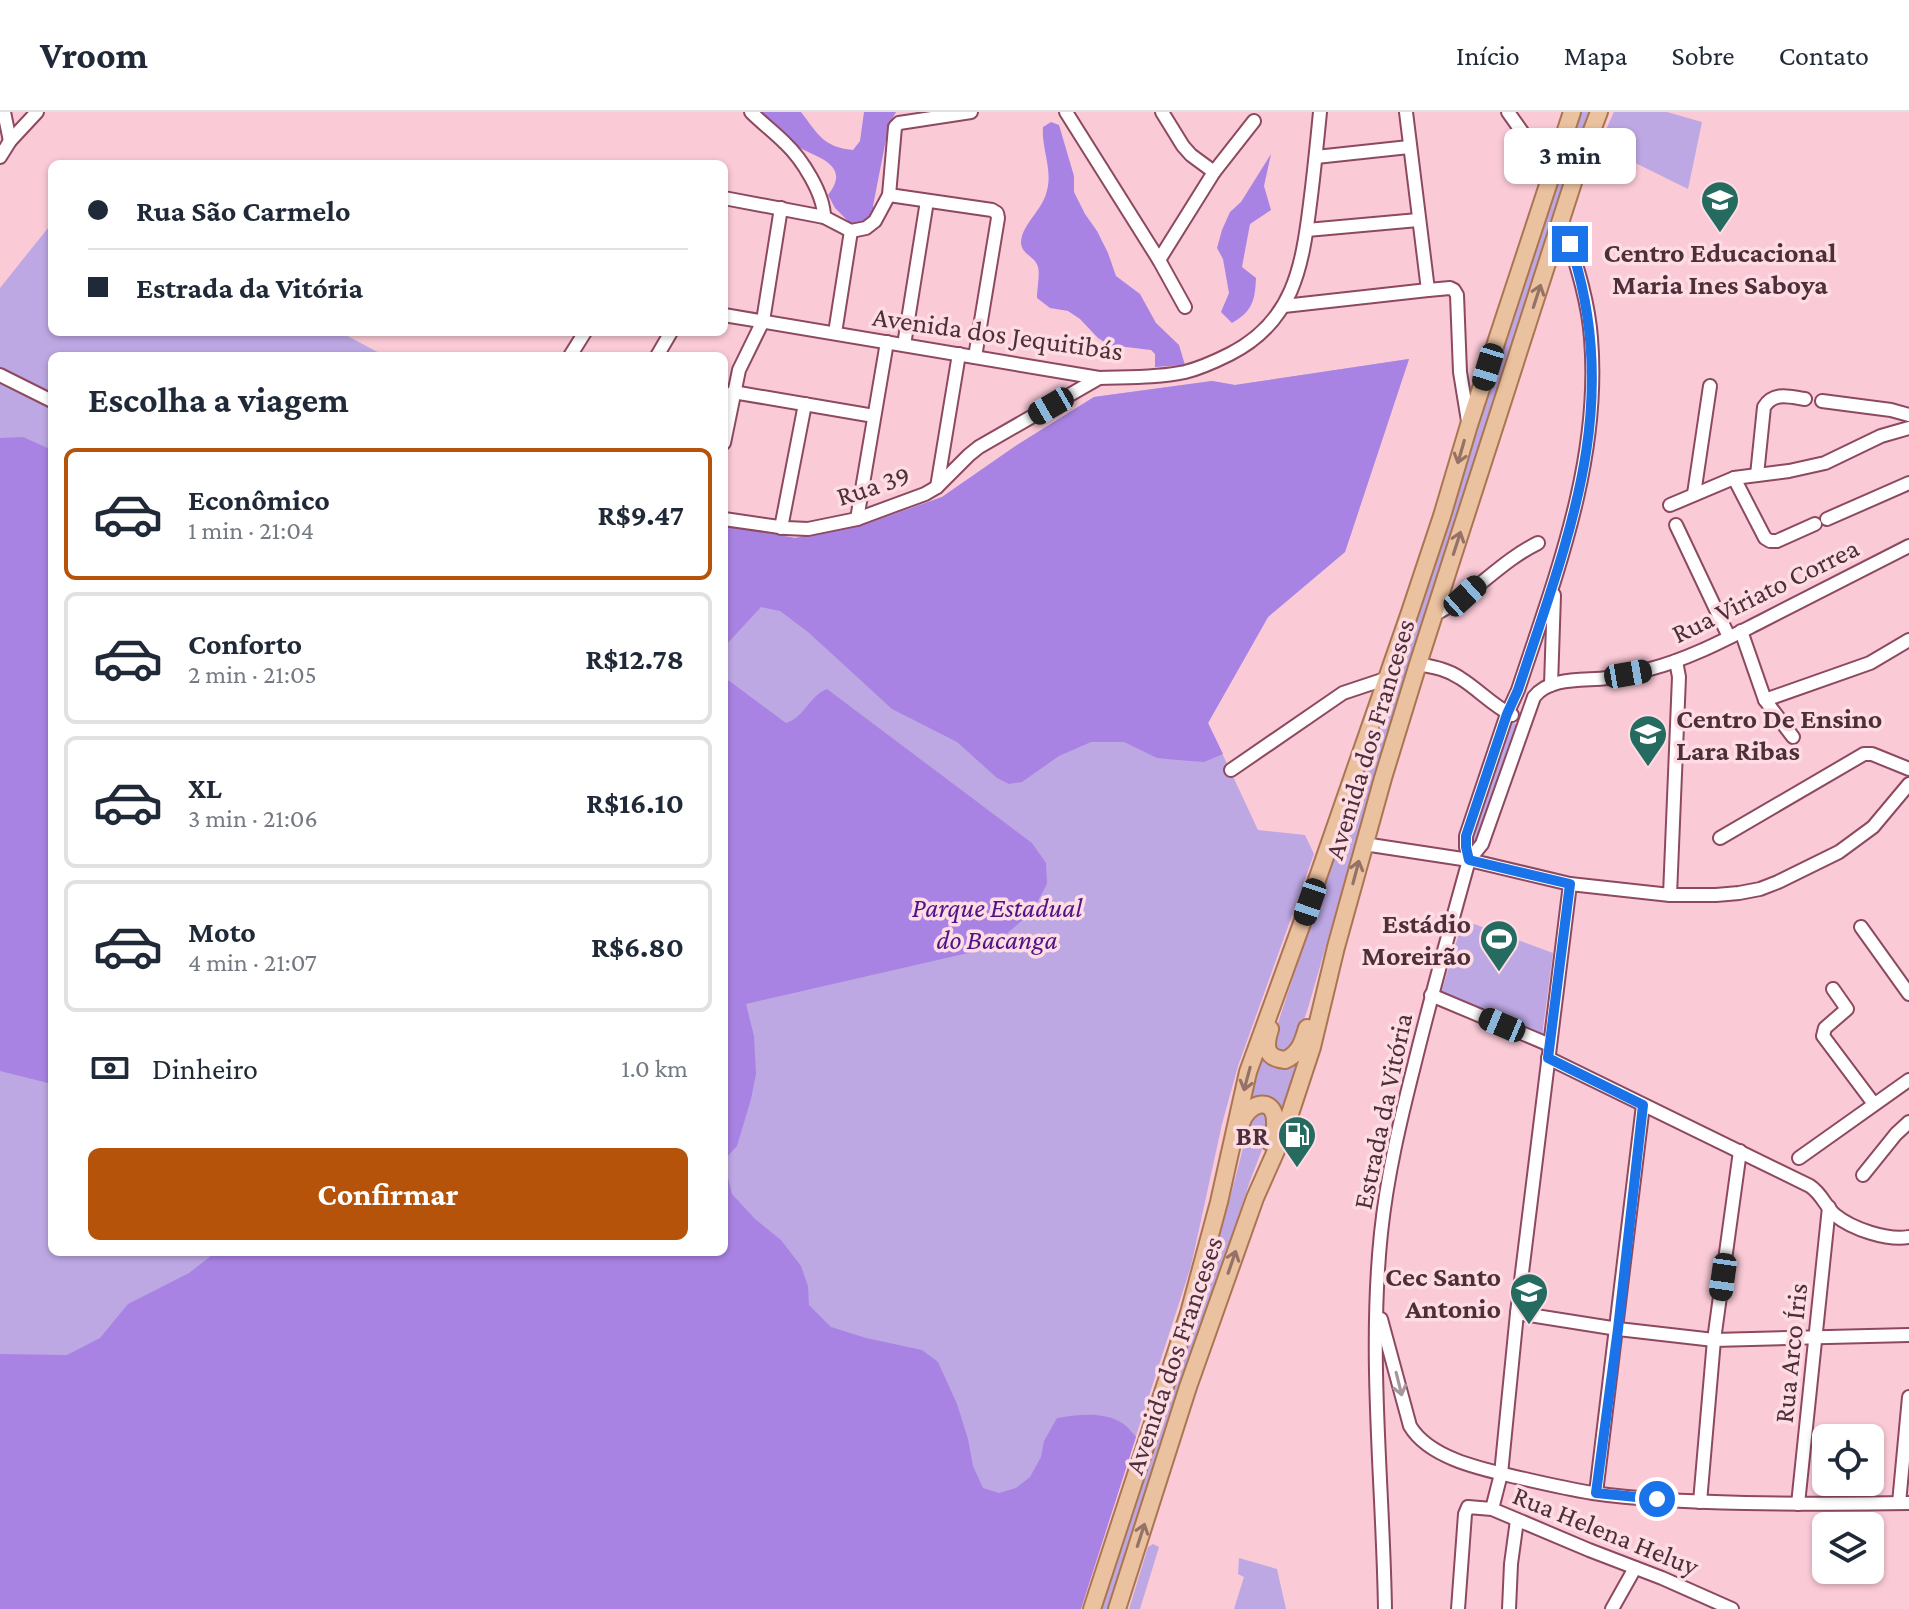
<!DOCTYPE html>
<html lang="pt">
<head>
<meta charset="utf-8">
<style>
  body { margin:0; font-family:"Crimson Pro",serif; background:#f6f6f7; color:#1f2937; height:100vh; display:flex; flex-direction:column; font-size:30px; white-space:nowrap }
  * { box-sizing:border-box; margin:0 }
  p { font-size:26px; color:#747a83 }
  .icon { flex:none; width:44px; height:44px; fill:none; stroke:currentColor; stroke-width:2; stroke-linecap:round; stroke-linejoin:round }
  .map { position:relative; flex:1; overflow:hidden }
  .panel { position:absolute; left:48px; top:240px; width:680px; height:904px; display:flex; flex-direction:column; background:#fff; border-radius:12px; box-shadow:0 2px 6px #0004 }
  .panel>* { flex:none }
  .banner { position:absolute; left:48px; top:48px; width:680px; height:176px; border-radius:12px; box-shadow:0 2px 6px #0004; display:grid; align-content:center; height:176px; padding:0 40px; background:#fff }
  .controls { position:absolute; left:1812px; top:1312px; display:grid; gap:16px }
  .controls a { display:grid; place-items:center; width:72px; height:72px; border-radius:12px; background:#fff; box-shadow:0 2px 6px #0004; font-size:40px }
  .end { position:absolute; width:36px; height:36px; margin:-18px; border:10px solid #1a73e8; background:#fff; box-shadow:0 0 0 4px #fff }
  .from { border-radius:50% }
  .bubble { position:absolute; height:56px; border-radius:12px; background:#fff; box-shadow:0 2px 6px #0004; font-size:26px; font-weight:700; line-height:56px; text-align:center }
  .car { position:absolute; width:24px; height:48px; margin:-24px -12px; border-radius:10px; box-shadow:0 0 6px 2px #0007; background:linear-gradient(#222 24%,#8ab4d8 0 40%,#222 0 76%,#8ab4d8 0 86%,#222 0) }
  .banner b { display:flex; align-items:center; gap:28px; height:76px; font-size:30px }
  .banner b+b { border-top:2px solid #e0e1e3 }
  .banner i { width:20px; height:20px; background:#1f2937 }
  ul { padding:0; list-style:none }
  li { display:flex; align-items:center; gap:24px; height:132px; margin:0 16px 12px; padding:0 24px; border:4px solid #e0e1e3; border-radius:12px }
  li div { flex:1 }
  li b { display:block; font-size:30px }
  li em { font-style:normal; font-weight:700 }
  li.selected { border-color:#b45309 }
  li>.icon { width:72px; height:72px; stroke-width:1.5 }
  h2 { padding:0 40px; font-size:36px; line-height:96px }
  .pay { display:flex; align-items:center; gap:20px; height:88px; padding:0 40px; font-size:30px }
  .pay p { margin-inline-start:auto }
  .primary-button { display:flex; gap:16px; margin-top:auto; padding:16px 40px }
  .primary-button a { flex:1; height:92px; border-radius:12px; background:#b45309; color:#fff; font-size:32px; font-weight:700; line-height:92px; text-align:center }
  header { display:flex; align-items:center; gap:48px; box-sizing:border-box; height:112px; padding:0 40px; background:#fff; border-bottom:2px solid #e0e1e3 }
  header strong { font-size:38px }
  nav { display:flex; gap:44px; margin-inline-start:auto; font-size:28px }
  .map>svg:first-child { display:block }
  .green { fill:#bda8e4 }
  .forest { fill:#a983e4 }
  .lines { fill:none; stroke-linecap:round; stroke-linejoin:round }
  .minor-casing { stroke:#8d495f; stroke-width:16 }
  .major-casing { stroke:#ac7552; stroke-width:20 }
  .minor { stroke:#fff; stroke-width:12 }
  .major { stroke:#ebc2a0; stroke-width:16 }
  .oneway { stroke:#957167 }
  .oneway2 { stroke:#a6979c }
  .route { stroke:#1a73e8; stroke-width:10 }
  .labels { text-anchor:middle; stroke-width:7; stroke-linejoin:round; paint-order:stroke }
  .poi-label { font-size:28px; font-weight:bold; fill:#4e2f39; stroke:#fddce4; text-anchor:end }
  .street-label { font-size:28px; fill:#4e2f39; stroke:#fddce4 }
  .park-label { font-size:28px; font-style:italic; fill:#4e1387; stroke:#fddce4 }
</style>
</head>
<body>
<header>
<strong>Vroom</strong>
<nav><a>Início</a><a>Mapa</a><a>Sobre</a><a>Contato</a></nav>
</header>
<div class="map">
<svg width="1909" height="1497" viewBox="0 0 1909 1497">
  <rect width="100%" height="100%" fill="#facad7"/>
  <g class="green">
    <polygon points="1577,0 1589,0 1524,193 1398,584 1308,896 1296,931 1285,941 1275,939 1275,920 1339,726 1387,595"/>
    <polygon points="1614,0 1667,0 1702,10 1688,77 1599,33"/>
    <polygon points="52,111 52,220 340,220 385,244 52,244 52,1140 724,1140 724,413 795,426 872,410 942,385 1017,333 1094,285 1212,269 1235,273 1409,247 1345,440 1268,505 1208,611 1258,718 1305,723 1314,742 1238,954 1222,1012 1191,1154 1080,1497 0,1497 0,176"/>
    <polygon points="1510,610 1520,613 1476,738 1468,737"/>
    <polygon points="1463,808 1553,841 1542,924 1441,881"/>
    <path d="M1259 942C1277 960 1282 961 1302 946L1283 1009 1244 992Z"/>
    <path d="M1262 1000 1266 1002 1270 1017 1250 1069 1206 1201 1110 1497H1102C1154 1335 1211 1173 1250 1007L1253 1002Z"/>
    <polygon points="1153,1432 1159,1435 1140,1497 1129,1497 1148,1435"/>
    <polygon points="1239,1446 1277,1457 1286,1497 1234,1497 1244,1465 1238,1462"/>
  </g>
  <g class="forest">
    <path d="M759 0H801C818 22 823 35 853 38L860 29 864 0H896L889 12 873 94 877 99C871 110 863 113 851 112L835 96 828 83C854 50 811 45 792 31 780 22 770 10 759 0Z"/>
    <path d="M1051 10 1059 13 1074 64V80L1085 102 1097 119 1108 141 1116 164 1140 182 1156 211 1179 233 1185 253 1155 255V242L1151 238 1109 233 1098 226 1080 207 1068 199 1050 196 1037 186C1037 177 1040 162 1038 155 1035 144 1022 143 1021 131 1021 114 1041 99 1046 82 1054 59 1041 37 1043 15Z"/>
    <path d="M1271 42 1264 74 1271 98 1250 112 1242 155 1256 166C1255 188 1253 199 1232 211L1221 200 1229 181 1223 147 1217 136 1222 118 1230 100 1241 90Z"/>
    <polygon points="1409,247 1345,440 1268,505 1208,611 1223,642 1204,650 1177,648 1157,646 1124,630 1091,630 1059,644 1022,670 1009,672 997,666 957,630 892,597 808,520 780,499 761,495 724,535 724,413 795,426 872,410 942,385 1017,333 1094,285 1212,269 1235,273"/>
    <polygon points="23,325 52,338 52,972 0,959 0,326"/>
    <path d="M724 565 786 611C804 606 809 584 827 577L1032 731 1046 751 1047 772 1032 800 990 836 746 892 754 924 756 962 751 987 737 1034 724 1048Z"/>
    <path d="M724 1050 732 1082 755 1107 781 1128 801 1154 808 1174 809 1193 831 1215 866 1226 922 1238 938 1250 957 1292 968 1327 973 1354 983 1376 999 1381 1016 1376 1030 1365 1041 1345 1044 1329 1057 1306C1078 1303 1102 1299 1122 1311 1127 1314 1132 1320 1136 1325L1081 1497H0V1242L67 1243 100 1226 128 1192 189 1161 216 1140H724Z"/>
  </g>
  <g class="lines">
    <defs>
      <g id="minor">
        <polyline points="4,0 10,29"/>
        <path d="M751 0C762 11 774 20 785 31 802 47 824 82 824 105"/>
        <polyline points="1066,0 1159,148 1185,195"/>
        <polyline points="1162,0 1183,34 1191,43 1214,60"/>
        <polyline points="1406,0 1428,178"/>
        <polyline points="1508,0 1552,62"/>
        <polyline points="0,45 10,29 37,0"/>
        <polyline points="1316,45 1409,35"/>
        <polyline points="889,83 992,98 997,101 998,106 975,245"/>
        <polyline points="724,86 824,105 851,119 866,116 875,109 889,83 895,15 899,11 971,0"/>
        <polyline points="1307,118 1418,108"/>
        <polyline points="1159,148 1214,60 1254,9"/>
        <polyline points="1284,194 1428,178 1450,176 1454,178 1457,183 1460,260 1468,309"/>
        <path d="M724 203 1099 266C1127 265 1157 266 1185 260 1201 256 1216 249 1230 242 1293 210 1302 156 1310 92 1314 61 1317 31 1320 0"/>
        <polyline points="835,221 851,119"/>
        <polyline points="904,233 927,89"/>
        <polyline points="570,244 585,220"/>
        <polyline points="657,244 671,220"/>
        <polyline points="0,263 52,289"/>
        <polyline points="733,280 874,304"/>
        <polyline points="1822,289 1891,298 1909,303"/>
        <polyline points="724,331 739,258 763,209 781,96"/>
        <path d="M1757 363 1764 295C1774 279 1790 285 1805 287"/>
        <polyline points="1734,366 1765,426 1770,429 1777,429 1815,412"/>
        <polyline points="937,375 959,242"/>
        <polyline points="1694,382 1710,274"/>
        <polyline points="1670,393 1734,366 1789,359 1825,351 1881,324 1909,316"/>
        <polyline points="724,407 786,416 808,417 857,407 925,382 937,375 969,343 979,335 1099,266"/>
        <polyline points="857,407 887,230"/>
        <polyline points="1827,407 1909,371"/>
        <polyline points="1676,413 1729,525"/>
        <polyline points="781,416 805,292"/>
        <path d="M1433 503C1472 485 1499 450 1538 431"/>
        <polyline points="1741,519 1765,588 1793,625"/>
        <path d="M1418 552C1433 555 1447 557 1460 566 1478 577 1493 594 1512 603"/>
        <polyline points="1551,573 1554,483"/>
        <polyline points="1765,588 1870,551 1909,528"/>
        <polyline points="1231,658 1343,581 1388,566"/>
        <polyline points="1720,726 1864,642 1872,642 1909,657"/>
        <polyline points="1364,732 1469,748 1570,772 1670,783 1716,783 1739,781 1760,777 1778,770 1839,740 1873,715 1909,672"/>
        <path d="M1469 748 1482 732 1534 585C1550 564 1585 569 1608 566 1622 564 1637 561 1650 557 1689 547 1726 527 1762 509 1811 484 1860 459 1909 434"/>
        <polyline points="1670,783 1679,565 1676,549"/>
        <polyline points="1861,815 1909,882"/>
        <polyline points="1833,877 1847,897 1825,916 1823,924 1874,992"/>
        <polyline points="1431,883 1550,933"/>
        <path d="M1548 946 1810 1074C1822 1082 1825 1094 1835 1103 1852 1117 1888 1129 1909 1125"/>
        <polyline points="1799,1046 1909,968"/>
        <polyline points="1863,1063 1896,1022 1909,1010"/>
        <polyline points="1517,1201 1618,1217 1714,1228 1909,1223"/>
        <path d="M1381 1207 1410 1314C1429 1346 1481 1357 1516 1365 1542 1371 1567 1377 1593 1381 1643 1388 1695 1390 1745 1391 1800 1392 1854 1392 1909 1391"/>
        <polyline points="1596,1381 1643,993"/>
        <polyline points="1700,1390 1714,1228 1740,1039"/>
        <polyline points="1899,1391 1909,1285"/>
        <polyline points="1798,1392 1829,1095"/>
        <polyline points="1492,1397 1501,1362 1517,1201 1570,772"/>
        <path d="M1385 1497C1383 1372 1368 1246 1381 1121 1387 1064 1400 1009 1414 954 1431 885 1450 816 1469 748L1466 735V724L1507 602 1518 578C1556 463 1601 348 1591 226 1588 185 1574 146 1562 107"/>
        <polyline points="1458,1497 1465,1402 1468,1395 1492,1397 1589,1438 1662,1466 1732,1497"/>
        <polyline points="1509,1497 1511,1452 1517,1408"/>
        <polyline points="1612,1497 1635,1456"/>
      </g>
      <g id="major">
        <path d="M1270 917C1265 933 1264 946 1285 948 1300 942 1303 929 1307 916"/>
        <path d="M1241 1012C1247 990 1275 983 1275 1010 1276 1016 1272 1024 1270 1030"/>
        <polyline points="1092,1497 1189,1201 1219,1090 1248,960 1301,814 1410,500 1442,404 1469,313 1572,0"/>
        <polyline points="1117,1497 1188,1275 1255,1086 1283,1023 1312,935 1336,835 1383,666 1418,552 1578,55 1599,0"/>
      </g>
    </defs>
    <use href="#minor" class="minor-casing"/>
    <use href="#major" class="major-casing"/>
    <use href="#minor" class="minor"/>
    <use href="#major" class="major"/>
  </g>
  <defs><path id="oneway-shaft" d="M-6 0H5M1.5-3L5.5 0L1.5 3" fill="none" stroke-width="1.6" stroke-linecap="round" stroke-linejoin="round" transform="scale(2)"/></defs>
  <g class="oneway">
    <use href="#oneway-shaft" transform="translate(1537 184) rotate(-72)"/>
    <use href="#oneway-shaft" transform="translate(1461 340) rotate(106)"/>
    <use href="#oneway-shaft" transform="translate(1457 431) rotate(-72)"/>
    <use href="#oneway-shaft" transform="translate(1356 760) rotate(-75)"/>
    <use href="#oneway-shaft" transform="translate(1247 967) rotate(105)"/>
    <use href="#oneway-shaft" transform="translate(1232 1150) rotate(-71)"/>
    <use href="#oneway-shaft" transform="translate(1141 1423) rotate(-72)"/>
  </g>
  <use class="oneway2" href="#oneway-shaft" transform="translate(1399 1272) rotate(76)"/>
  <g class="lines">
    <path class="route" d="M1570 132C1624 292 1568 426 1518 578L1507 602 1466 724V735L1469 748 1570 772 1548 946 1643 993 1618 1217 1596 1381 1657 1387"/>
  </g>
  <defs>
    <symbol id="school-pin" viewBox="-11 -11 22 30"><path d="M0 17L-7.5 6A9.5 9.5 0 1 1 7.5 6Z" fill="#256b60" stroke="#fddce4"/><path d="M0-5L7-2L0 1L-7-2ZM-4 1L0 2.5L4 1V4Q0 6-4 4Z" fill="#fff"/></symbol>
    <symbol id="stadium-pin" viewBox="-11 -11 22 30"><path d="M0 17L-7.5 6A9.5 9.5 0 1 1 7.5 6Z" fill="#256b60" stroke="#fddce4"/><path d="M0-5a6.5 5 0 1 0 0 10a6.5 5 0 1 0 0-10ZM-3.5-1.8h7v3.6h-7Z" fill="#fff"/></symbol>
    <symbol id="fuel-pin" viewBox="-11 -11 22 30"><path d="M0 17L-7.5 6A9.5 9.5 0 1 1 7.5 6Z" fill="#256b60" stroke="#fddce4"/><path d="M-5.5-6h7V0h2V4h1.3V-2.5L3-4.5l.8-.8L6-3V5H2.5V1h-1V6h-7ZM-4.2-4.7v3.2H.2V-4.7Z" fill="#fff"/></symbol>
  </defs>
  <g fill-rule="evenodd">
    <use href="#school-pin" x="1698" y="66" width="44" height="60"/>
    <use href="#school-pin" x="1626" y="600" width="44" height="60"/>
    <use href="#stadium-pin" x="1477" y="805" width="44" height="60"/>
    <use href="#fuel-pin" x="1275" y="1001" width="44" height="60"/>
    <use href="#school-pin" x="1507" y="1158" width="44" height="60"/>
  </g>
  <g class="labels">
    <g class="poi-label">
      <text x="1720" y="150" text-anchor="middle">Centro Educacional<tspan x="1720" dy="32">Maria Ines Saboya</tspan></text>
      <text x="1676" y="616" text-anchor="start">Centro De Ensino<tspan x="1676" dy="32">Lara Ribas</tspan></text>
      <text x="1471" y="821">Estádio<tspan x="1471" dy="32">Moreirão</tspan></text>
      <text x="1269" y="1033">BR</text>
      <text x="1501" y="1174">Cec Santo<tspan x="1501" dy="32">Antonio</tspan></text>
    </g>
    <g class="street-label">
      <text transform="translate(998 221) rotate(8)" y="10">Avenida dos Jequitibás</text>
      <text transform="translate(873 373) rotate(-18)" y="10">Rua 39</text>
      <text transform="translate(1765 478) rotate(-26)" y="10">Rua Viriato Correa</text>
      <text transform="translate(1369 627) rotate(-73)" y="10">Avenida dos Franceses</text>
      <text transform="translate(1382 999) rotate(-78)" y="10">Estrada da Vitória</text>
      <text transform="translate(1790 1241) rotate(-84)" y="10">Rua Arco Íris</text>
      <text transform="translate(1173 1243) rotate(-71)" y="10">Avenida dos Franceses</text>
      <text transform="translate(1606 1418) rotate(22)" y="10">Rua Helena Heluy</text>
    </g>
    <g class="park-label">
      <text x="997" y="805">Parque Estadual<tspan x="997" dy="32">do Bacanga</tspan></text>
    </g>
  </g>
</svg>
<div class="controls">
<a><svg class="icon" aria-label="locate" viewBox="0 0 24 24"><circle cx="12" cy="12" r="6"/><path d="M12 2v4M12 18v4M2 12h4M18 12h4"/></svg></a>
<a><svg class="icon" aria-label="layers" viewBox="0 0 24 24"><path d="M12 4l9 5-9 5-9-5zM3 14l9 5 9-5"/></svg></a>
</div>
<i class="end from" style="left:1657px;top:1387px"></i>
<i class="end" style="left:1570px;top:132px"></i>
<div class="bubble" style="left:1504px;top:16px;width:132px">3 min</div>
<i class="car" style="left:1488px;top:255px;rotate:197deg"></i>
<i class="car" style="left:1051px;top:294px;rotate:240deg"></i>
<i class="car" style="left:1465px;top:484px;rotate:48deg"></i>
<i class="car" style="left:1628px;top:562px;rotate:80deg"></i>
<i class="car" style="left:1310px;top:790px;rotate:199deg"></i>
<i class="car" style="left:1502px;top:913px;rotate:293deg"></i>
<i class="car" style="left:1723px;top:1165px;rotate:188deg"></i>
<div class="banner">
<b><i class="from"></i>Rua São Carmelo</b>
<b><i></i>Estrada da Vitória</b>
</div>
<section class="panel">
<h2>Escolha a viagem</h2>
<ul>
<li class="selected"><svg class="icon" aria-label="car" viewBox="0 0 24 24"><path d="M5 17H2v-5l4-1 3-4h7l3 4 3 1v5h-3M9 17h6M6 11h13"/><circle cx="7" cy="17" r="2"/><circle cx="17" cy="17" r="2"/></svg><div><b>Econômico</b><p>1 min · 21:04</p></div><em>R$9.47</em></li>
<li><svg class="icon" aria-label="car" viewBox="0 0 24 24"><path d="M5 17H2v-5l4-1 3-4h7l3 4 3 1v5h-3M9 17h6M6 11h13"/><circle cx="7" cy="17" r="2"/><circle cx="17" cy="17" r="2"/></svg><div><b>Conforto</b><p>2 min · 21:05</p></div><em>R$12.78</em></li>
<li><svg class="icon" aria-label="car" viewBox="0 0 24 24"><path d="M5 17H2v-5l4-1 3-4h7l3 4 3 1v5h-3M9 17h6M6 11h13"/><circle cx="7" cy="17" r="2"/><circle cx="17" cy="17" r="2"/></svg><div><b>XL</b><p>3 min · 21:06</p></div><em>R$16.10</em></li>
<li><svg class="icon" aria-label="car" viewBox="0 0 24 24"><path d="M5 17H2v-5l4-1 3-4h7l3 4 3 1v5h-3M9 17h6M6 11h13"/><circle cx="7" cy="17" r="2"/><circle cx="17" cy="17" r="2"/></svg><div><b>Moto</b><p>4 min · 21:07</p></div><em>R$6.80</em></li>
</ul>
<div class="pay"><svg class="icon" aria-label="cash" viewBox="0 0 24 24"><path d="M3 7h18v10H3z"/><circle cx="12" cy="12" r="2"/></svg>Dinheiro<p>1.0 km</p></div>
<div class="primary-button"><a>Confirmar</a></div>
</section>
</div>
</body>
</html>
